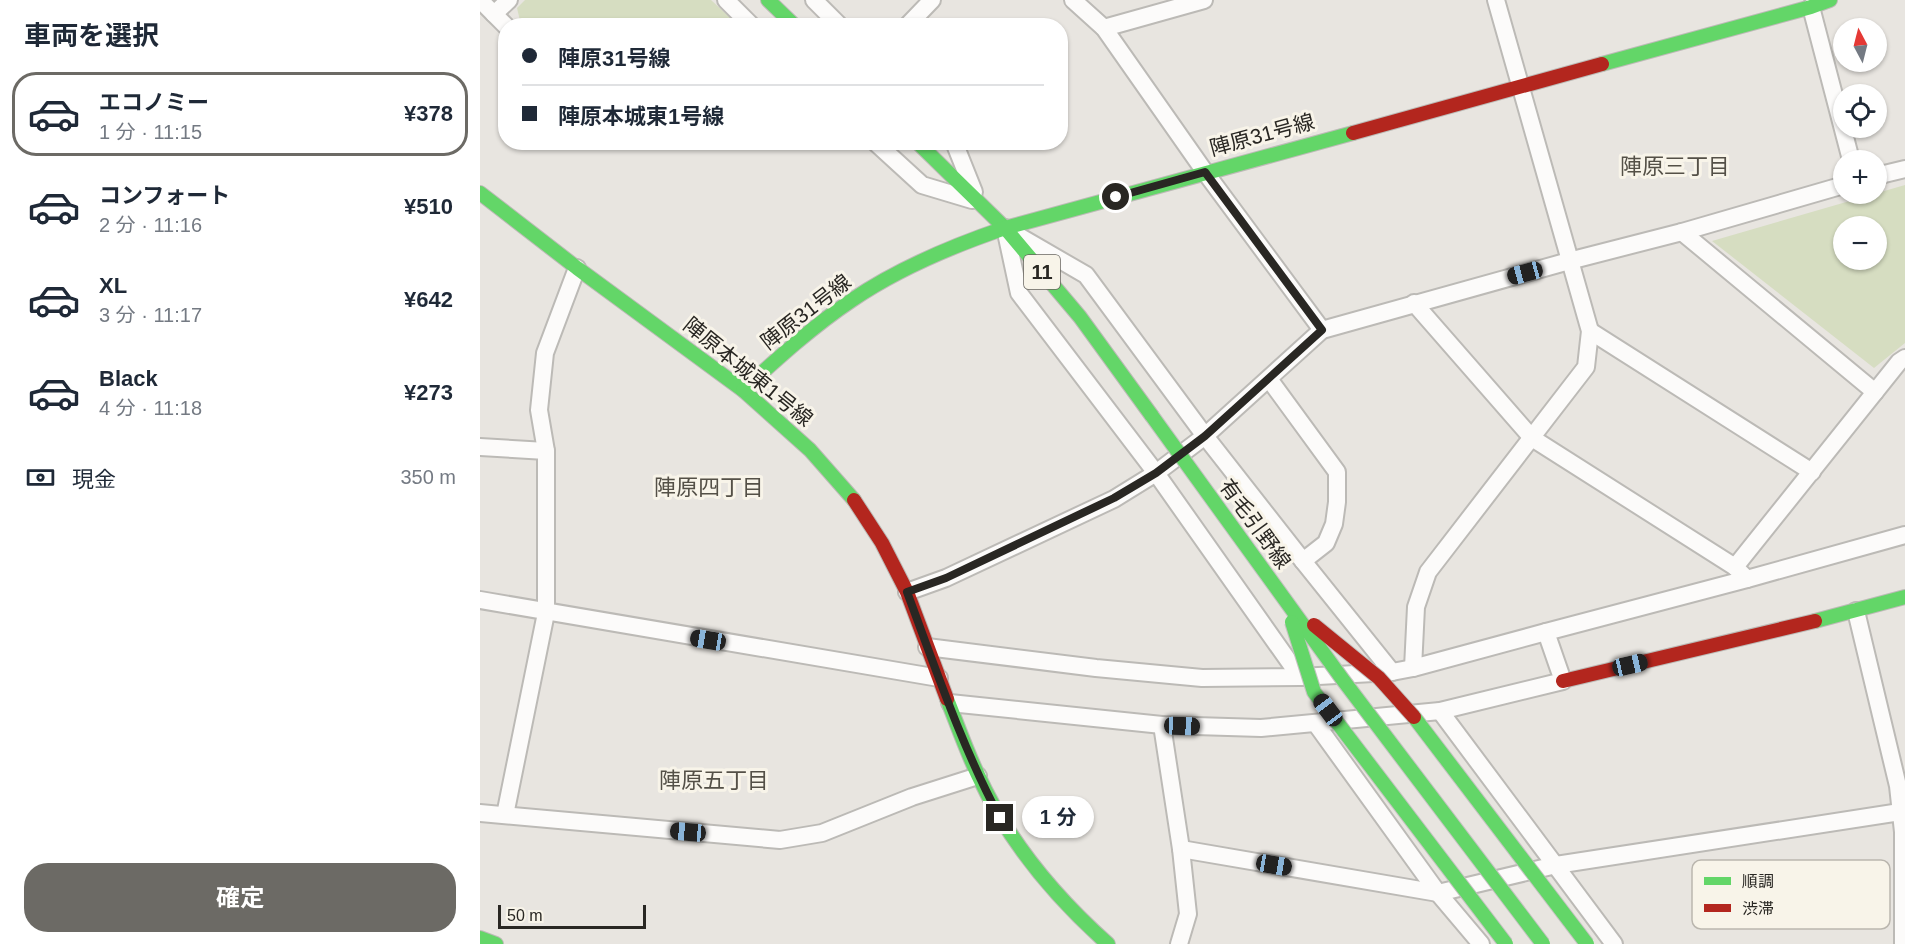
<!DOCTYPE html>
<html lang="ja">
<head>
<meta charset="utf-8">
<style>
  body { margin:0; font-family:Arial,"Noto Sans JP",sans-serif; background:#f2f2f3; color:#1f2937; height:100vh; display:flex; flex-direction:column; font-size:22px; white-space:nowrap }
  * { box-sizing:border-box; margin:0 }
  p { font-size:20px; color:#747a83 }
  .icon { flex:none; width:33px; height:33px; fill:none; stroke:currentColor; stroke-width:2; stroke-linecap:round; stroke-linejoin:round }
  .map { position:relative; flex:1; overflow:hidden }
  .details { display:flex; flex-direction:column; background:#fff; width:480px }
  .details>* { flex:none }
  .guide { position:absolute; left:18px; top:18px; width:570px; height:132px; border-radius:24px; box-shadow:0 2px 4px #0004; display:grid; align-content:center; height:132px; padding:0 24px; background:#fff }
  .needle { width:39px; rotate:353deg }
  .buttons { position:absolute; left:1353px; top:18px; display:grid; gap:12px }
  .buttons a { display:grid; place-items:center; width:54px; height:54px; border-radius:50%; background:#fff; box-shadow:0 2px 4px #0004; font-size:30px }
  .scale { position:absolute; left:18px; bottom:15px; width:148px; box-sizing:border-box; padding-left:6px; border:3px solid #292723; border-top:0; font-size:16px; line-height:21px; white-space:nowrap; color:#292723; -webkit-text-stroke:4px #f8f4e9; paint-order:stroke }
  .end { position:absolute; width:27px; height:27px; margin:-14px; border:8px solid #292723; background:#fff; box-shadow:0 0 0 3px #fff }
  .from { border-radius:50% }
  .bubble { position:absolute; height:42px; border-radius:21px; background:#fff; box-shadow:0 2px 4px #0004; font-size:20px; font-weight:700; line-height:42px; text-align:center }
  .car { position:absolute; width:18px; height:36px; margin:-18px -9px; border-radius:8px; box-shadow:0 0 4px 2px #0007; background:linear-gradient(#222 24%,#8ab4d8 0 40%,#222 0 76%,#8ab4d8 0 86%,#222 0) }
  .guide b { display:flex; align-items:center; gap:21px; height:57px; font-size:22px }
  .guide b+b { border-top:2px solid #e0e1e3 }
  .guide i { width:15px; height:15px; background:#1f2937 }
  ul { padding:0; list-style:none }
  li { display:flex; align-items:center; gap:18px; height:84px; margin:0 12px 9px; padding:0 12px; border:3px solid transparent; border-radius:24px }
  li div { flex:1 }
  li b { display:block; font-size:22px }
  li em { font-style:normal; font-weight:700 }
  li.active { border-color:#6c6a65 }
  li>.icon { width:54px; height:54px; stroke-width:1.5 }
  h2 { padding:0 24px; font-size:27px; line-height:72px }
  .pay { display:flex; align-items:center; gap:15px; height:66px; padding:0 24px; font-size:22px }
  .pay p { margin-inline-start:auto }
  .button { display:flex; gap:12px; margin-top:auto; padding:12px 24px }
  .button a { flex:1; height:69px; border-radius:24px; background:#6c6a65; color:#fff; font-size:24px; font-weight:700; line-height:69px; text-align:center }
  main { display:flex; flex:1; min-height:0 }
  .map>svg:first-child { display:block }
  .green { fill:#d6ddc1; fill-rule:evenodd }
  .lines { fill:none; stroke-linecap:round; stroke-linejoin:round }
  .street-casing { stroke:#bcbab6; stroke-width:20 }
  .fast-casing { stroke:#bcbab6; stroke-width:16 }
  .jam-casing { stroke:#bcbab6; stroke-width:16 }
  .street { stroke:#fcfbfa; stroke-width:16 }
  .fast { stroke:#63d668; stroke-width:14 }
  .jam { stroke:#b3261e; stroke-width:14 }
  .fast-bridge-casing { stroke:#c4c2c0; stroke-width:16; stroke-linecap:butt }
  .jam-bridge-casing { stroke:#c4c2c0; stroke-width:16; stroke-linecap:butt }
  .fast-bridge { stroke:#63d668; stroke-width:14 }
  .jam-bridge { stroke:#b3261e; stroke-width:14 }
  .route { stroke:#292723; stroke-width:8 }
  .labels { text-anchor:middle; stroke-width:6; stroke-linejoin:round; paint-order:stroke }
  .shield { fill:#f8f4e9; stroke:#67645e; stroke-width:1.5 }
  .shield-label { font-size:20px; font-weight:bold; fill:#292723 }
  .street-label { font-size:21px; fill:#292723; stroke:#f8f4e9 }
  .neighbourhood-label { font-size:22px; fill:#545047; stroke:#f8f4e9 }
  .key { fill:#f8f4e9; stroke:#bab6ae; stroke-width:1.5 }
  .key-label { font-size:16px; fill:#292723 }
</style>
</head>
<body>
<main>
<section class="details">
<h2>車両を選択</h2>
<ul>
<li class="active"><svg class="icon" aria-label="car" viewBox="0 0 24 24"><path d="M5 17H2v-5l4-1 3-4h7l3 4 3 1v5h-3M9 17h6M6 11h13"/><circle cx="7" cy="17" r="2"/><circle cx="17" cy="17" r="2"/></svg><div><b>エコノミー</b><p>1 分 · 11:15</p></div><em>¥378</em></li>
<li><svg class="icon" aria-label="car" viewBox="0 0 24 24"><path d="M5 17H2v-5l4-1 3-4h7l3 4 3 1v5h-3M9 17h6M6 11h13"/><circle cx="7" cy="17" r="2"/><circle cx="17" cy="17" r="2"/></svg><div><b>コンフォート</b><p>2 分 · 11:16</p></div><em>¥510</em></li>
<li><svg class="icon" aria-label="car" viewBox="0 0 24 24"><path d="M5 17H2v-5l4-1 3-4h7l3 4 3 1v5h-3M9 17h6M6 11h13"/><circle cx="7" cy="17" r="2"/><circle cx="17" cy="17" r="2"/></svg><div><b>XL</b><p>3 分 · 11:17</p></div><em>¥642</em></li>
<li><svg class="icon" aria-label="car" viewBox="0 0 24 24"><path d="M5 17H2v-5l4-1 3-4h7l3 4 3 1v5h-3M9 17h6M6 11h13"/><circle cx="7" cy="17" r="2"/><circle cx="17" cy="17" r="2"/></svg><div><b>Black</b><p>4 分 · 11:18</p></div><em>¥273</em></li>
</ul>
<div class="pay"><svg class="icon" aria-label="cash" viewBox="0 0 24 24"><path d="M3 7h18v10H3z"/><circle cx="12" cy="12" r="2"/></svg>現金<p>350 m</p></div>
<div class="button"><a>確定</a></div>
</section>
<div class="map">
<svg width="1425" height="944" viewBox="0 0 1425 944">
  <rect width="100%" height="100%" fill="#e8e5e0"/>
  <g class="green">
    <polygon points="45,0 231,0 258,25 41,25 37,8"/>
    <path d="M1425 185V343L1394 368 1232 241ZM1364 226H1396V260H1364Z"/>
  </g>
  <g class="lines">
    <defs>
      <g id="street">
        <polyline points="0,0 26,26"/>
        <polyline points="246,0 272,26"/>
        <polyline points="334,0 360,26"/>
        <polyline points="593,0 624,28 725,172 842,330"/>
        <polyline points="1016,0 1110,331 1106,367 948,572 936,607 933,668 1066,632"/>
        <polyline points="1331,7 1371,160"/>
        <polyline points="14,14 29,0"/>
        <polyline points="427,26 452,0"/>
        <polyline points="624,28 724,0"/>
        <polyline points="395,142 442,185 492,200"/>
        <polyline points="474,142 494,192"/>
        <polyline points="1396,176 1425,169"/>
        <polyline points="1202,232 1395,392"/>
        <polyline points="934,303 1052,438 1255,567"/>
        <polyline points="1110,331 1332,472"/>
        <polyline points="789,379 857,472 857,502 854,524 846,543 823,561 725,436 606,275 525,228 539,293 676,473 820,677"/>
        <polyline points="0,447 66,451"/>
        <polyline points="823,561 912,672"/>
        <polyline points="1267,579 1425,535"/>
        <polyline points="427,592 466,578 634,499 676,473 725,436 842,330 1089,261 1202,232 1364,185"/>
        <polyline points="0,600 459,678"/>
        <polyline points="1376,611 1418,786 1423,832 1423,944"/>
        <polyline points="447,647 616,668 722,678 820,677 912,672 933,668"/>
        <polyline points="470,703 682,725 781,728 960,711 1083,681 1066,632 1267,579 1255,567 1419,362 1425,358"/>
        <polyline points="960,711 1134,944"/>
        <polyline points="836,724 958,893 1001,944"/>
        <polyline points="682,725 701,849 708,914 699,944"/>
        <polyline points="0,813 300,840 342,833 432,797 498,776"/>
        <polyline points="25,815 66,613 66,451 59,410 65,353 97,268"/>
        <polyline points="701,849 958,893 1076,865 1420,812"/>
      </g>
      <g id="fast">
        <polyline points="288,0 315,26"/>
        <polyline points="1122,64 1331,7 1350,0"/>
        <polyline points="437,142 525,228 600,317 672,416"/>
        <polyline points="0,193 97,268 263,390 330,450 374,500"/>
        <path d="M263 390C298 358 333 326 372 300 419 268 472 246 525 228L873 133"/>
        <polyline points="1335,621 1425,597"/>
        <path d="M467 699C477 724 486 750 498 775 528 841 574 896 628 944"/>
        <polyline points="0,938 16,944"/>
      </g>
      <g id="jam">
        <polyline points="873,133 1122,64"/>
        <polyline points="374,500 402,543 427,592 467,699"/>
        <polyline points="1083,681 1335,621"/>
      </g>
    </defs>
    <use href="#street" class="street-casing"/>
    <use href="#fast" class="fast-casing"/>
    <use href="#jam" class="jam-casing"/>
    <use href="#street" class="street"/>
    <use href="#fast" class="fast"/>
    <use href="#jam" class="jam"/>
    <defs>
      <g id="fast-bridge">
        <polyline points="672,416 863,680 1063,944"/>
        <polyline points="812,622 834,692 1026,944"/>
        <polyline points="934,717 1107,944"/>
      </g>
      <polyline id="jam-bridge" points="834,625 899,678 934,717"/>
    </defs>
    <use href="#fast-bridge" class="fast-bridge-casing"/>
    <use href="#jam-bridge" class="jam-bridge-casing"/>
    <use href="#fast-bridge" class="fast-bridge"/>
    <use href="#jam-bridge" class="jam-bridge"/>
  </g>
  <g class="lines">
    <path class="route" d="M520 818C482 747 455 667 427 592L466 578 634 498 676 473 725 436 842 330 725 172 636 197"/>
  </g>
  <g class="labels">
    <rect class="shield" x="544" y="255" width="36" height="34" rx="4.5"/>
    <g class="shield-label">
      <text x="562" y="279">11</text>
    </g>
    <g class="street-label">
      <text transform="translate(782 135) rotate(-15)" y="7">陣原31号線</text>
      <text transform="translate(326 312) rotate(-38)" y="7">陣原31号線</text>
      <text transform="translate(268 372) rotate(39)" y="7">陣原本城東1号線</text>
      <text transform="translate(775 524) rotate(54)" y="7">有毛引野線</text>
    </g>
    <g class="neighbourhood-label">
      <text x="1195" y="174">陣原三丁目</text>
      <text x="229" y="495">陣原四丁目</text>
      <text x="234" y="788">陣原五丁目</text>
    </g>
  </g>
  <rect x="1212" y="860" width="198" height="69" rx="9" class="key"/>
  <rect x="1224" y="877" width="27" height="8" fill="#63d668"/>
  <rect x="1224" y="904" width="27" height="8" fill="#b3261e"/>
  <g class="key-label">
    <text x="1262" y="887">順調</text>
    <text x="1262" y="914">渋滞</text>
  </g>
</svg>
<div class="buttons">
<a><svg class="needle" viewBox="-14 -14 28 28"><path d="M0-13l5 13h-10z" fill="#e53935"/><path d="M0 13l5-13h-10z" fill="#747a83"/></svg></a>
<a><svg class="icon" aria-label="locate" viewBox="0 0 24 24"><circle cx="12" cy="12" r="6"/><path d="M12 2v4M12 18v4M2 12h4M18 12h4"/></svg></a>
<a>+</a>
<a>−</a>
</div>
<div class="scale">50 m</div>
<i class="end from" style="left:636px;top:197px"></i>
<i class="end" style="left:520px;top:818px"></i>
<div class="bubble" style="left:542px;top:796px;width:72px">1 分</div>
<i class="car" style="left:1045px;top:273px;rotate:255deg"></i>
<i class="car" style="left:228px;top:640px;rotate:279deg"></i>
<i class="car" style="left:1150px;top:665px;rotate:77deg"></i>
<i class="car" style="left:848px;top:710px;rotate:323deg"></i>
<i class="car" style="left:702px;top:726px;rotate:92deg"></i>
<i class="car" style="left:208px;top:832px;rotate:275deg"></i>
<i class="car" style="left:794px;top:865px;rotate:100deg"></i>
<div class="guide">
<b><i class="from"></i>陣原31号線</b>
<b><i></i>陣原本城東1号線</b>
</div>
</div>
</main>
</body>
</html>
